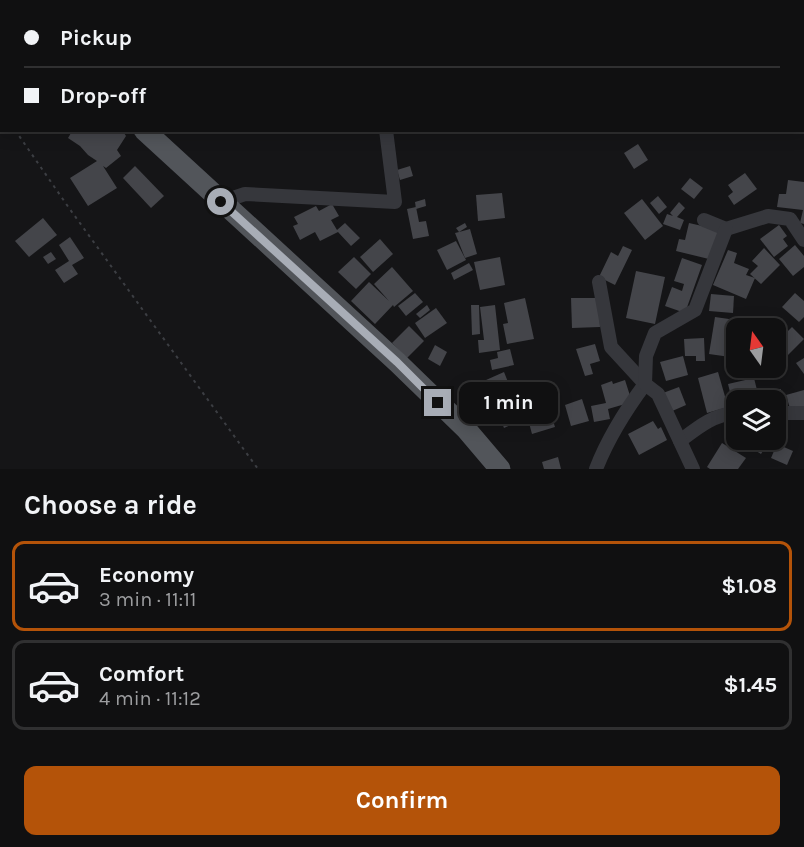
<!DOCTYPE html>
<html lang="en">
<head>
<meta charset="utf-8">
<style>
  body { margin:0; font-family:Karla,sans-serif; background:#1e1e1f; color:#f1f3f6; height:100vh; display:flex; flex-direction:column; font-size:22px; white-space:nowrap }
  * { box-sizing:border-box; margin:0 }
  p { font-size:20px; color:#9c9d9f }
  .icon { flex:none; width:33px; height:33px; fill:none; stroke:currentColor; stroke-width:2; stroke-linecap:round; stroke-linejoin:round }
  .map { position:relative; height:469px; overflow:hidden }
  .panel { display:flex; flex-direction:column; background:#101011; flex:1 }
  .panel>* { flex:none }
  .banner { position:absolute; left:0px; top:0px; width:804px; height:132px; box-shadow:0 3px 15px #0003,0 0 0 2px #303031; display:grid; align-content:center; height:132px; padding:0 24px; background:#101011 }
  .needle { width:39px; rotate:346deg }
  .buttons { position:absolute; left:726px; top:318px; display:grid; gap:12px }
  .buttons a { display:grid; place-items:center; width:60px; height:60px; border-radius:12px; background:#101011; box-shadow:0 3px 15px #0003,0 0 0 2px #303031; font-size:30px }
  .end { position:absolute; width:27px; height:27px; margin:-14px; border:8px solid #a8adb6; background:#111; box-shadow:0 0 0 3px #111 }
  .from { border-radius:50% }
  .bubble { position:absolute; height:42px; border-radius:12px; background:#101011; box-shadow:0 3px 15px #0003,0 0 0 2px #303031; font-size:20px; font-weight:700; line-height:42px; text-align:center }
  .banner b { display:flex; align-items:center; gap:21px; height:57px; font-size:22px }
  .banner b+b { border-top:2px solid #303031 }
  .banner i { width:15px; height:15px; background:#f1f3f6 }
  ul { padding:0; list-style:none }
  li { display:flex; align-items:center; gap:18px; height:90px; margin:0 12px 9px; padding:0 12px; border:3px solid #303031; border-radius:12px }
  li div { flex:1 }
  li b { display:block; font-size:22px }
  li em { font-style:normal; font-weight:700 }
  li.current { border-color:#b45309 }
  li>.icon { width:54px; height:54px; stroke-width:1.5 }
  h2 { padding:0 24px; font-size:27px; line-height:72px }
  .primary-button { display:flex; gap:12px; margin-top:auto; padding:12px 24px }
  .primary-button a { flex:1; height:69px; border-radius:12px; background:#b45309; color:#fff; font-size:24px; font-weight:700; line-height:69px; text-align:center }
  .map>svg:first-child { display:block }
  .building { fill:#44454a }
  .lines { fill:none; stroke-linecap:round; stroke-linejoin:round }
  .path { stroke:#3c3e43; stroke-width:2; stroke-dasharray:3 4.5; stroke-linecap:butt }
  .minor { stroke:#36373c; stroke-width:14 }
  .primary { stroke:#52555a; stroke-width:21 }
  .route { stroke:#a8adb6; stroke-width:8 }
</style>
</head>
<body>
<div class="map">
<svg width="804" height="469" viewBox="0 0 804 469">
  <rect width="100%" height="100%" fill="#151517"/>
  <g class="building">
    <polygon points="69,130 122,130 126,136 117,150 121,156 106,168 103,166 117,188 88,206 70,178 97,161 88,155 80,146 68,138 71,133"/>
    <polygon points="638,144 648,160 634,169 624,153"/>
    <polygon points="135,166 164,196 151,208 123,178"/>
    <polygon points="410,166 413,176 400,180 397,170"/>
    <polygon points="745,173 757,189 734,205 728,196 733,192 728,185"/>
    <polygon points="690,178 703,188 694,199 681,189"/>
    <polygon points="788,180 804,182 804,224 800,223 803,210 777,207 779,194 786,194"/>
    <polygon points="502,193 505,218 478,221 476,195"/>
    <polygon points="658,196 667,207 659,214 650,203"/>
    <polygon points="425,199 426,206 416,209 415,202"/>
    <polygon points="642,199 663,226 645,240 624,213"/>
    <polygon points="679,202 685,208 677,217 684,220 680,230 663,224 667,214 673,216 670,213"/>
    <polygon points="332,204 339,216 331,220 337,230 345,223 360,238 351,246 338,232 320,241 315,232 300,240 293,226 298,224 294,217 316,206 319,211"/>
    <polygon points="416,207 419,222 426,221 429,236 413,239 407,209"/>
    <polygon points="43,218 57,235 29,257 15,241"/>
    <polygon points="465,223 467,227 459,232 470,229 477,254 465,258 455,233 459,232 456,228"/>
    <polygon points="689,223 720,230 713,260 676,251 679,239 685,240"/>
    <polygon points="779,225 787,236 783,239 788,246 774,257 760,239"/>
    <polygon points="70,237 84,258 72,265 78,274 64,283 55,270 69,261 59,245"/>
    <polygon points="380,239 393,254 373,272 360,257"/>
    <polygon points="456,241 466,260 447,270 437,250"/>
    <polygon points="795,245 804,256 804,267 793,276 779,259"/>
    <polygon points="623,246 632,250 615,285 599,277 611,252 618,256"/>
    <polygon points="764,248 780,265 761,284 750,274 758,266 752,261"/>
    <polygon points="728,250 737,253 734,263 749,269 746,275 755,278 746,299 713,285"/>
    <polygon points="51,252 56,259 48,264 43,257"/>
    <polygon points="354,257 371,274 356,289 338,272"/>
    <polygon points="500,257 505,285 480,290 474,262"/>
    <polygon points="682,258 702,265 685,313 665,306 672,287 682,291 684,284 674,281"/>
    <polygon points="469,263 473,270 454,280 451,273"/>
    <polygon points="392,267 413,291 394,307 393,305 375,324 351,301 369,282 389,301 374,284"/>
    <polygon points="636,271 665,277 655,324 626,318"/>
    <polygon points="415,293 423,302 406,316 398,306"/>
    <polygon points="795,293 804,301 804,317 799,322 782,307"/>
    <polygon points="711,294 734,296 733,313 709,311"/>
    <polygon points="525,298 534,339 507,344 503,324 508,323 504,303"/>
    <polygon points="571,298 599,298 600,327 572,328"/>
    <polygon points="427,305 430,310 420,318 416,314"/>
    <polygon points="471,305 479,305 480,334 472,335"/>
    <polygon points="495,305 500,350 479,353 478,340 484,340 480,307"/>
    <polygon points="436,308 447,323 425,338 415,323"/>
    <polygon points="715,317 736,320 730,357 709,354"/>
    <polygon points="783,323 787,327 776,339 776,330"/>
    <polygon points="409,326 424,341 407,358 392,343"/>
    <polygon points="792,327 804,339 787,356 783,352 776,359 776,343"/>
    <polygon points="704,338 705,361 696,361 696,356 685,356 684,339"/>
    <polygon points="595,344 600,361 590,364 593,374 585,376 576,349"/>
    <polygon points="435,345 447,352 440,366 428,359"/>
    <polygon points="510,349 514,365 492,370 490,360 498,358 497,352"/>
    <polygon points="683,356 688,375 666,381 660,362"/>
    <polygon points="804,358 804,374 796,363"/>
    <polygon points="504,372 512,392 516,390 521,403 509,408 515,423 504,428 498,412 500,422 493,424 491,416 489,417 484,406 486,405 477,384"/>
    <polygon points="718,372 728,407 707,413 698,378"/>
    <polygon points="754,378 759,398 749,400 736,400 736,404 733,404 728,384"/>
    <polygon points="625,380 632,402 608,409 610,419 594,422 591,406 606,403 601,385 612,381 613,384"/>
    <polygon points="679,387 686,405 670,412 663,393"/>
    <polygon points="781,389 782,412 776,412 776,400 764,400 763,390"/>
    <polygon points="804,390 804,408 791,412 786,395"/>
    <polygon points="582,399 589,421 571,426 565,405"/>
    <polygon points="547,402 555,427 532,434 525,408"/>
    <polygon points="653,421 658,429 661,427 667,440 639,455 628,434"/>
    <polygon points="738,440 770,440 761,454"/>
    <polygon points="722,443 746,458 738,469 710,469 707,467"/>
    <polygon points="777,444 793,451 787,465 771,458"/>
    <polygon points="558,457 561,469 544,469 542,462"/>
  </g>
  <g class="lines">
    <g class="path">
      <polyline points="0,109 2,111"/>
      <polyline points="15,130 69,208 258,469"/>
    </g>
    <g class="minor">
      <polyline points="546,0 547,2"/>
      <polyline points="733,0 733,2"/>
      <polyline points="373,2 374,0"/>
      <polyline points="221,202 245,194 395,202 386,130"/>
      <polyline points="704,220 726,229 768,216 790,219 804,240"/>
      <polyline points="776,413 804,413"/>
      <path d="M680 441C697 428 714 414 736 413"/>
      <path d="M596 469C608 438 625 411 645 384L611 347 599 282"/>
      <polyline points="693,469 658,394 645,384 646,356 655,333 695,310 726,229"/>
    </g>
    <g class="primary">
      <polyline points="1,0 3,2"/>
      <polyline points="144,130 397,362 466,429 500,469"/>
    </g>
  </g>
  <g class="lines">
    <polyline class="route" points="221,202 397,362 438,403"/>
  </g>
</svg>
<div class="buttons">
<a><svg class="needle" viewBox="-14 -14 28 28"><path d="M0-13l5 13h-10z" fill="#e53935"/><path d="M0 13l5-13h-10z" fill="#9c9d9f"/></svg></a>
<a><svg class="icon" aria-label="layers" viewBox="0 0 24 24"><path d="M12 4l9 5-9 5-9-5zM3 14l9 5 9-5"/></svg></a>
</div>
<i class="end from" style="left:221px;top:202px"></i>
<i class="end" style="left:438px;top:403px"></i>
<div class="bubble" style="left:459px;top:382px;width:99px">1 min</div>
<div class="banner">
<b><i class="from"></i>Pickup</b>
<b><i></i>Drop-off</b>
</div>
</div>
<section class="panel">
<h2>Choose a ride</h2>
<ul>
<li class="current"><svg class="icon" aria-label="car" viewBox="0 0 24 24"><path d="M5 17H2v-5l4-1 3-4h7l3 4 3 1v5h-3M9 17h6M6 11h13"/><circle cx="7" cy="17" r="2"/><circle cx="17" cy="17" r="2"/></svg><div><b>Economy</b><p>3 min · 11:11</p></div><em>$1.08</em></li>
<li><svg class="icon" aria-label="car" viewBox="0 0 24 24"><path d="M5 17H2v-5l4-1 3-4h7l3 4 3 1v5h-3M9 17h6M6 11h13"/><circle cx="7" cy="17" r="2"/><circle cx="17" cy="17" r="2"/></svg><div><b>Comfort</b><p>4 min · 11:12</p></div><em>$1.45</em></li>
</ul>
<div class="primary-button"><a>Confirm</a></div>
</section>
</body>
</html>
